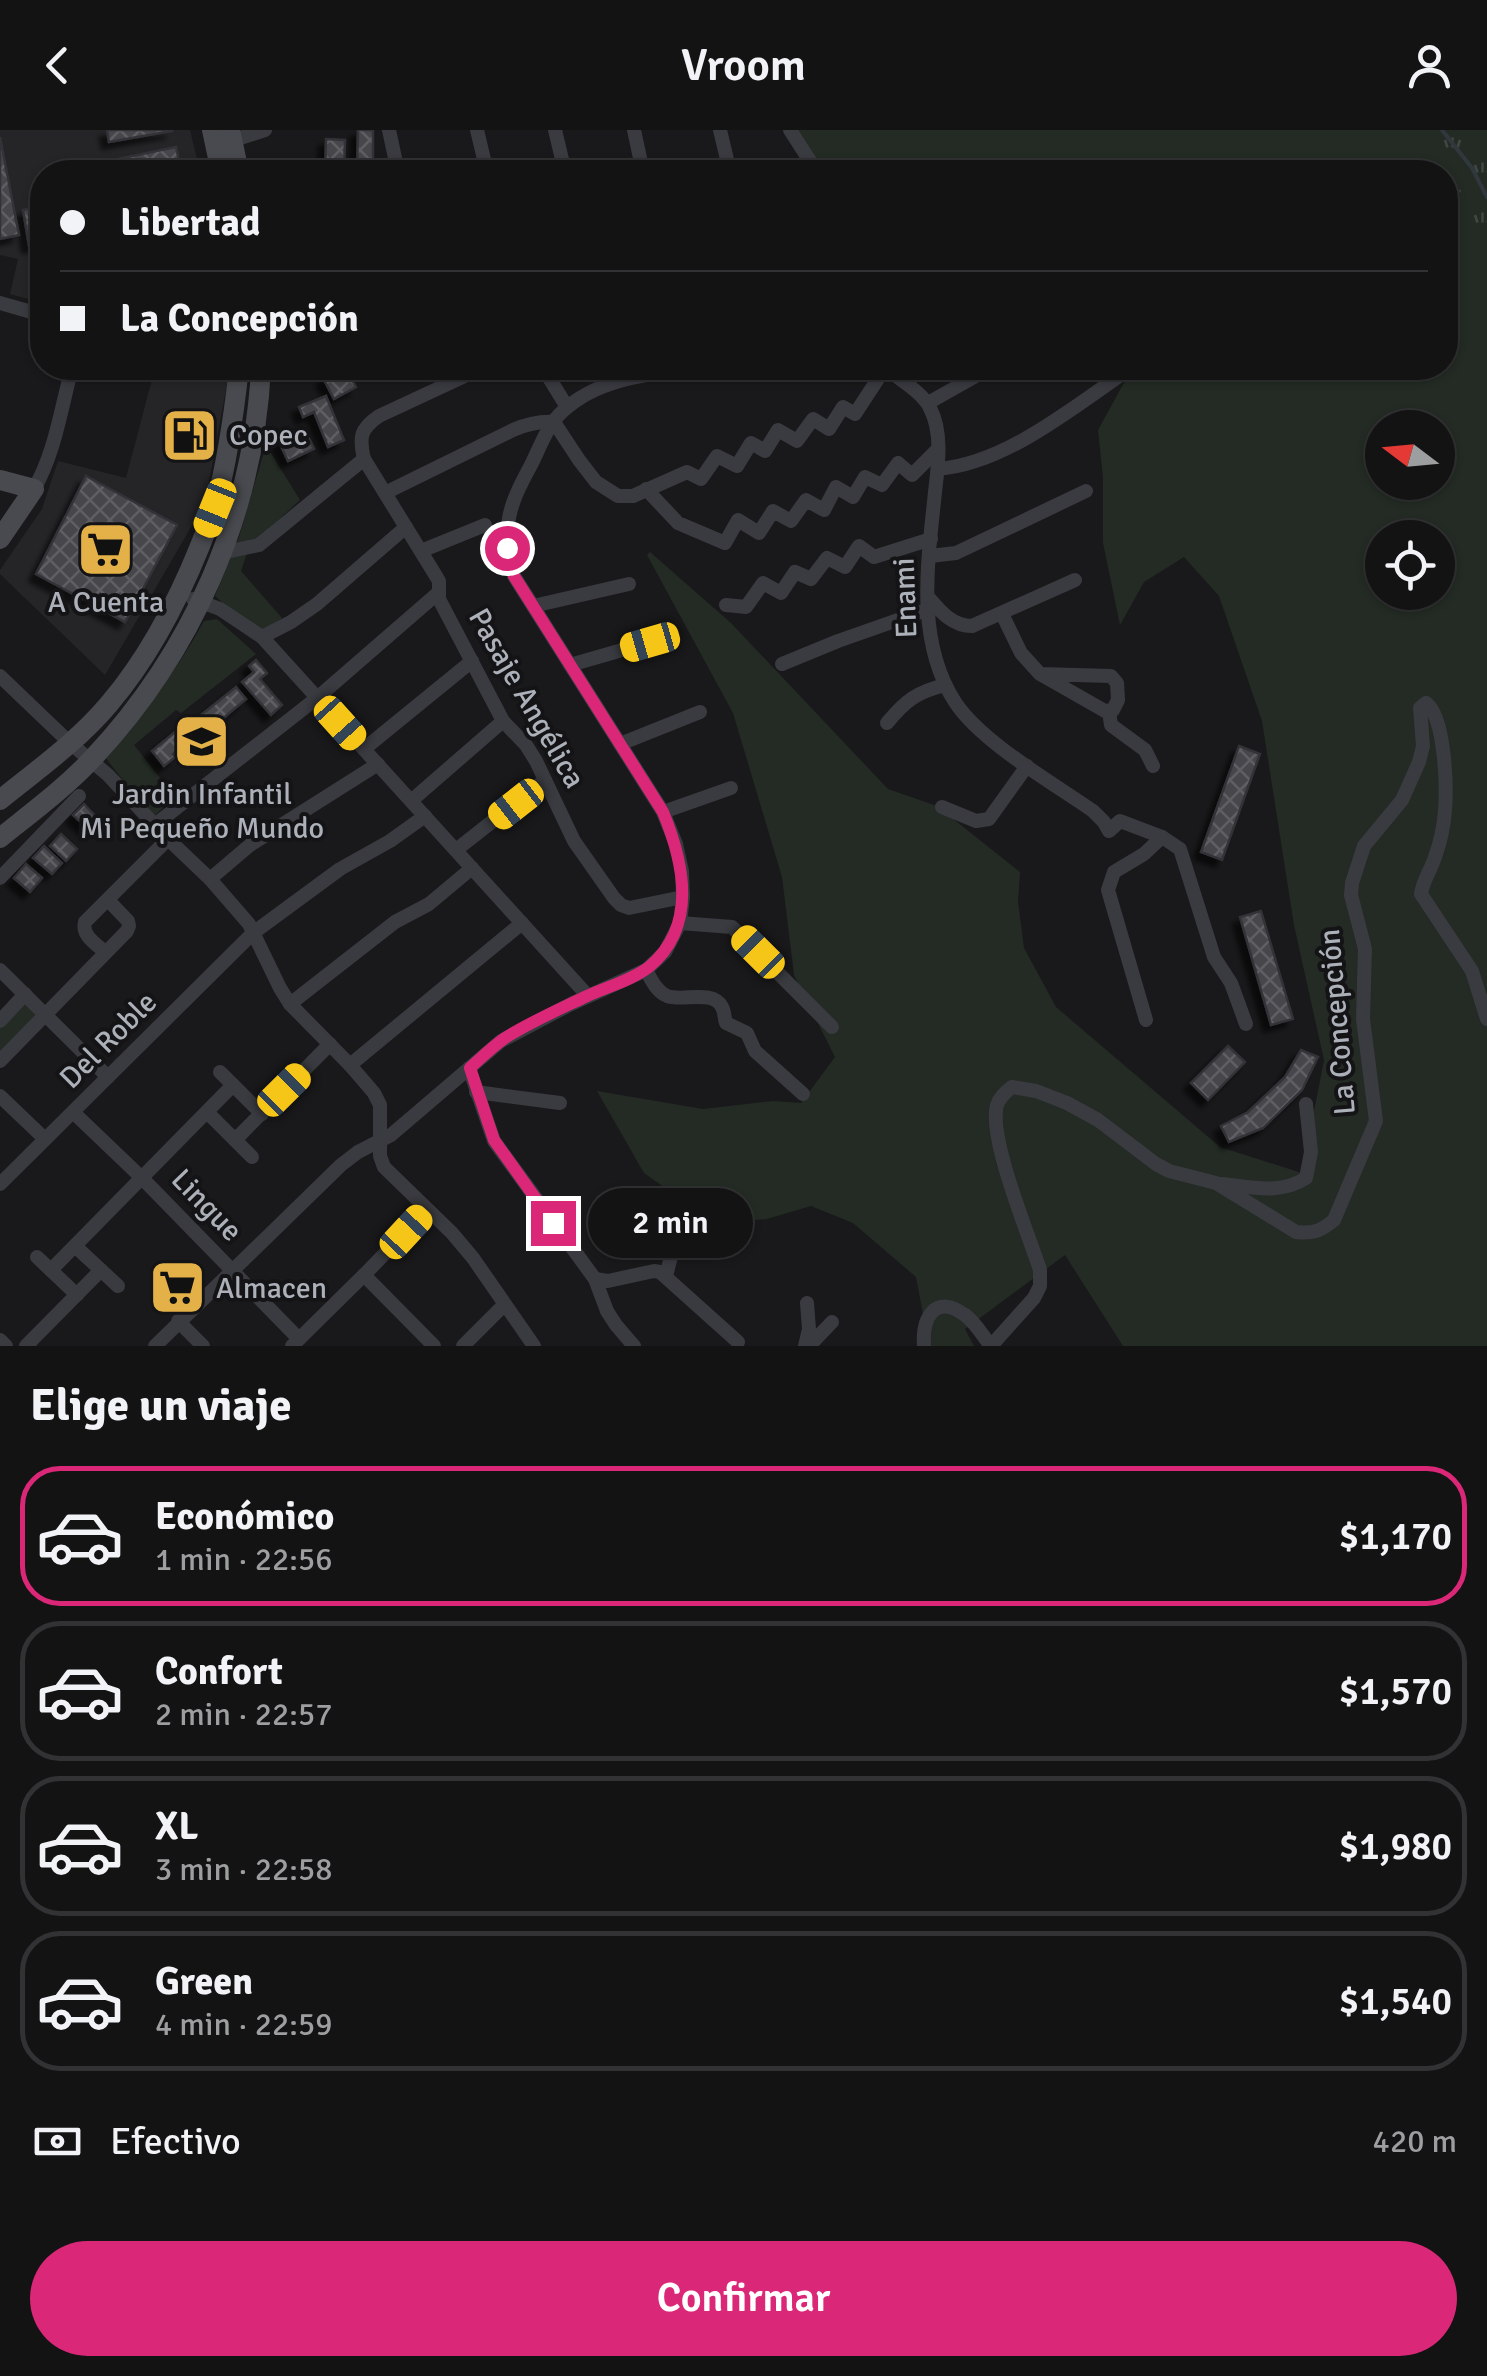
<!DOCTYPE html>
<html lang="es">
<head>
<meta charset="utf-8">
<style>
  body { margin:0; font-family:Signika,sans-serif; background:#1c1c1d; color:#f1f3f6; height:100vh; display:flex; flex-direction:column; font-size:38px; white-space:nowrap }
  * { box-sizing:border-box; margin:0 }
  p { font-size:32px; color:#9d9ea0 }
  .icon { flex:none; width:55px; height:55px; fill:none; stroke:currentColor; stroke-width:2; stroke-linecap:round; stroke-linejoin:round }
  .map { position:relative; height:1216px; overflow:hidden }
  .panel { display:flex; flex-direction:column; background:#131314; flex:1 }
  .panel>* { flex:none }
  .hud { position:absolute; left:30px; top:30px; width:1428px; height:220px; border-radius:40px; box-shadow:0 2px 8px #0004,0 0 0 2px #323234; display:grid; align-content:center; height:220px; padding:0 30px; background:#131314 }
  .needle { width:65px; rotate:286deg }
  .controls { position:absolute; left:1365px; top:280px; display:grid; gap:20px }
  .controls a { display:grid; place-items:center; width:90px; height:90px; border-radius:50%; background:#131314; box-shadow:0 2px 8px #0004,0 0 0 2px #323234; font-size:50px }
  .end { position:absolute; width:45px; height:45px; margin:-22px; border:12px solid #db2777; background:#fff; box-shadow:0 0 0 5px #fff }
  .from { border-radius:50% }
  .bubble { position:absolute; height:70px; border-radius:35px; background:#131314; box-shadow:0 2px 8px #0004,0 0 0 2px #323234; font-size:32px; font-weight:600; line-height:70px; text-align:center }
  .car { position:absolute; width:30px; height:60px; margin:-30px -15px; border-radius:12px; box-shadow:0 0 8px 2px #0007; background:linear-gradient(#f5c518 24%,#345 0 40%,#f5c518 0 76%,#345 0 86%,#f5c518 0) }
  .hud b { display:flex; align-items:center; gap:35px; height:95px; font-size:38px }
  .hud b+b { border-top:2px solid #323234 }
  .hud i { width:25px; height:25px; background:#f1f3f6 }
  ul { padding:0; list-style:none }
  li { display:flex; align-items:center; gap:30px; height:140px; margin:0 20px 15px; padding:0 10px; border:5px solid #323234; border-radius:40px }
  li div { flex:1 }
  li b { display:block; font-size:38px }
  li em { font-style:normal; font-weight:600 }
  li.active { border-color:#db2777 }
  li>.icon { width:90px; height:90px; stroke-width:1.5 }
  h2 { padding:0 30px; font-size:45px; line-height:120px }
  .pay { display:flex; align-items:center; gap:25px; height:110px; padding:0 30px; font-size:38px }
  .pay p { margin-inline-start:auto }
  .cta { display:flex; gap:20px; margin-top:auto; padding:20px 30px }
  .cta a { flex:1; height:115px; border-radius:60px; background:#db2777; color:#fff; font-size:40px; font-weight:600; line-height:115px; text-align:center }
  header { display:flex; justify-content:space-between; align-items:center; height:130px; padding:0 30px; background:#131314; font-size:45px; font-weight:600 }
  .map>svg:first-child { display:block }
  .built { fill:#252528 }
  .grass { fill:#232b24; fill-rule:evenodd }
  .park { fill:url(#park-tufts) }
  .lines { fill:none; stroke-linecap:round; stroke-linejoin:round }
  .stream { stroke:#30383e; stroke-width:4 }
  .building { fill:url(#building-cross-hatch); stroke:#333337; stroke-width:2.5; filter:url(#shadow) }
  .street { stroke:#3a3b40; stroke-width:14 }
  .secondary { stroke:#484a4f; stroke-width:20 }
  .route { stroke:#db2777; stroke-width:12 }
  .labels { text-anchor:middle; stroke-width:8; stroke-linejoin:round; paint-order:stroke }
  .poi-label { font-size:30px; fill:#acb0b9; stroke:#141416; text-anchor:start }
  .street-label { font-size:30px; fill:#acb0b9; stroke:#141416 }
</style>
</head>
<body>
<header><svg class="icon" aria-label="back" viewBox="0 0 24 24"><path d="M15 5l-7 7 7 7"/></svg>Vroom<svg class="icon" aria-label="person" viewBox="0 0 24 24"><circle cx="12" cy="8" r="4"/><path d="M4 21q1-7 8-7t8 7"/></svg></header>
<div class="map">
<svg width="1487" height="1216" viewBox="0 0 1487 1216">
  <defs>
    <pattern id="park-tufts" width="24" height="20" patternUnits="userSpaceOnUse" patternTransform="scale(2.5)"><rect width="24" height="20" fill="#232b24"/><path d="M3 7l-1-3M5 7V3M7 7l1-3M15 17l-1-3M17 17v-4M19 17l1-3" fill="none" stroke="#404742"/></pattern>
    <pattern id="building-cross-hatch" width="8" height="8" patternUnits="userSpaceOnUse" patternTransform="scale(2.5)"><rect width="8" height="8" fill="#46464b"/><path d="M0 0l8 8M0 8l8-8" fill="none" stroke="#5e5e63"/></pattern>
    <filter id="shadow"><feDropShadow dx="-7" dy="7" stdDeviation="2.5" flood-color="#0009"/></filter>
  </defs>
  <rect width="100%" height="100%" fill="#19191b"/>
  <g class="built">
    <polygon points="0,0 190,0 200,42 42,42 42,173 10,164 18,129 0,125"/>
    <polygon points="155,238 210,238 229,243 205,373 105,545 0,444 0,440 42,379 58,331 126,348"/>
  </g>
  <g class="grass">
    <path d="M790 0H1487V1216H1123L1065 1125 965 1199 974 1216H929L916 1147 853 1093 811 1076 767 1089 715 1093 644 1043 597 961 703 979 773 971 801 973 835 927 794 845 782 747 733 583 647 425 650 422 731 493 888 659 937 676 1020 742 1018 772 1024 818 1056 877 1220 1017 1302 1043 1324 930 1294 795 1262 591 1219 466 1184 427 1144 452 1120 495 1103 413V347L1098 300 1132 238H1445V42H817ZM1382 298H1438V352H1382ZM1382 408H1438V462H1382Z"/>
    <polygon points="266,315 300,370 249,417 241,441 282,488 261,506 215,466 239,407"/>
    <path d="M217 489 256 524 181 583 176 580 134 615 175 667 155 685 130 659 105 627C143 584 177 541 204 491Z"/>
    <polygon points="23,872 37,886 0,925 0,896"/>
  </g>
  <path class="park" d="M1414 0 1476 1 1487 31V118C1470 83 1446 23 1414 0Z"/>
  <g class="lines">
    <polyline class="stream" points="1442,0 1472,38 1487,67"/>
  </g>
  <g class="building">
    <polygon points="107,0 172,0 172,1 109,12"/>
    <polygon points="358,0 373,0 373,42 357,42"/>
    <polygon points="0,7 19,105 0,109"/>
    <polygon points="326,9 345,10 344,42 325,42"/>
    <polygon points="176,17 180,35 143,42 115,42 113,30"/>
    <polygon points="42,76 42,113 29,116 23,80"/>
    <polygon points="342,238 346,238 356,257 334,269 323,248"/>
    <polygon points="326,266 344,310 328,317 314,282 303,287 299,277"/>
    <polygon points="305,300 314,319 288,331 279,312"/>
    <polygon points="86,346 177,395 125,492 36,444"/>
    <polygon points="256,530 267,543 260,549 282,575 271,585 242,552 254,542 249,536"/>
    <polygon points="236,557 246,569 207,602 196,589"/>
    <polygon points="186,593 196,605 173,624 175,627 164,636 152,621"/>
    <polygon points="1239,616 1260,624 1222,730 1201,722"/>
    <polygon points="84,674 98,689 88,699 73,685"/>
    <polygon points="61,704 77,719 66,731 50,716"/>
    <polygon points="44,716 62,733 52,744 33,728"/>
    <polygon points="26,734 42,748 30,762 14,748"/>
    <polygon points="1261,781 1293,889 1271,895 1240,787"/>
    <polygon points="1228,916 1245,932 1208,970 1191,953"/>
    <polygon points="1301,920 1318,927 1302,960 1263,998 1229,1012 1221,996 1248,982 1285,947"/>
  </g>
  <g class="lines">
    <g class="street">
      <polyline points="389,0 398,42"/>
      <polyline points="477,0 487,42"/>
      <polyline points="555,0 565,42"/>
      <polyline points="634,0 643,42"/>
      <polyline points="720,0 730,42"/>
      <polyline points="790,0 817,42"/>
      <polyline points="228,12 265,0"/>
      <polyline points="0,173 42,185"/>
      <polyline points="258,238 304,238"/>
      <path d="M482 238 379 286C360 299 359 307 364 329L436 446 439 451V469L503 591 526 615 536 631 574 711 614 768 621 775 629 778 683 767"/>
      <polyline points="543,238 567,277"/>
      <polyline points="609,238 618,251"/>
      <path d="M885 238C899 249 922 262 930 278 943 303 938 336 935 362 928 431 915 510 955 572 981 612 1053 653 1093 681L1104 692 1109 701 1120 691 1162 707 1180 719 1214 827 1231 853 1246 894"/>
      <polyline points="928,273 990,238"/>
      <path d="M938 339C1004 334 1071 279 1125 242"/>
      <path d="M34 359C55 323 61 278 72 238"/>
      <polyline points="646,359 678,393 725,413 738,390 759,403 773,381 791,391 806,370 824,380 836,357 853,367 865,347 882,355 898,333 912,345 938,319"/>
      <path d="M385 363 513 300C527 294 539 291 554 292L579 330 596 352 618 366H633L687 342 701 349 717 326 737 336 751 313 765 321 778 300 797 311 813 289 829 299 843 277 855 284 885 238"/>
      <polyline points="421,421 485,395"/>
      <polyline points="221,423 259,415 364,329"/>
      <polyline points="930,426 956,423 1086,361"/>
      <path d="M928 467C940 481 952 496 972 496L1075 450"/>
      <polyline points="193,469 220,479 262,507 588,866"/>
      <polyline points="726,475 746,477 763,453 781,463 795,442 811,449 827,428 845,437 859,416 874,427 931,409"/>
      <polyline points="533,476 629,454"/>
      <polyline points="1002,484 1021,523 1040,544 1111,546 1117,553 1118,570 1113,580 1105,581 1040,544"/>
      <polyline points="262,507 291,492 317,474 406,397"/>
      <polyline points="782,534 838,511 929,479"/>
      <polyline points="570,535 650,512"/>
      <polyline points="0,546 70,613 108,645 168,709 210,749 249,794 280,858 290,874 350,935 374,963 380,975 380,1026 384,1037 452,1103 473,1128 534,1216"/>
      <polyline points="1109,582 1111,595 1145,620 1153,636"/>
      <path d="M887 593C906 570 917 562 945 555"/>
      <polyline points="620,614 700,582"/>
      <polyline points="364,619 472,531"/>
      <polyline points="411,671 503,591"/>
      <polyline points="942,677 976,691 989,689 1027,636"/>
      <polyline points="663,682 731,658"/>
      <polyline points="156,694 317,568 438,463"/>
      <polyline points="456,720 545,650"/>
      <polyline points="0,748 79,666"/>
      <polyline points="210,749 250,715 378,634"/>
      <polyline points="680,793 732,797 832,897"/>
      <path d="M105 822C96 814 81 805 85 792L168 709"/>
      <polyline points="0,840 108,947"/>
      <path d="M646 840C651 849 656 861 667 866 682 872 713 859 722 877 725 882 724 888 726 893L747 903 755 921 803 964"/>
      <polyline points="290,874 395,792 429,774 472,738"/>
      <polyline points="1146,890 1108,760 1114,742 1144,724 1162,707"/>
      <polyline points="0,891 25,864"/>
      <polyline points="0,931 127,801 129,796 128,791 108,770"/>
      <polyline points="350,935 522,793"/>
      <polyline points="469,938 494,1011 595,1149 607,1181 616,1195 634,1216"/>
      <polyline points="220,942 262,984"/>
      <polyline points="476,962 560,973"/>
      <polyline points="0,966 45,1009"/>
      <polyline points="74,983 142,1048 299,1209"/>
      <polyline points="208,983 252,1027"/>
      <polyline points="235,1010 330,914"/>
      <polyline points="0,1054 253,803 340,739 390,711 425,686"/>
      <path d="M1222 1054C1251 1057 1280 1065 1306 1048L1311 1022 1306 974"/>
      <polyline points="75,1116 118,1156"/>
      <polyline points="37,1127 77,1165"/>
      <polyline points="51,1140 233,955"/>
      <polyline points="364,1145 434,1216"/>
      <polyline points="666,1146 673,1119"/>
      <polyline points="595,1149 608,1151 654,1141 660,1142 738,1212"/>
      <polyline points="178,1191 203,1216"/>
      <polyline points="0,1210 6,1216"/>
      <polyline points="26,1216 101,1140"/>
      <path d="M155 1216 341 1035 358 1022 391 1005 501 911 571 874 646 840 665 822 680 793 683 767 682 741 676 714 663 682 514 446C502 396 507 379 531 335 540 317 548 294 563 281 598 248 650 244 695 238"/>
      <polyline points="292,1216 364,1145 427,1080"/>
      <polyline points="463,1216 504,1175"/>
      <polyline points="805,1216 809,1199 807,1173"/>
      <polyline points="809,1216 832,1192"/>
      <path d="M924 1216C922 1188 935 1163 965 1185 975 1192 983 1206 991 1216"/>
      <path d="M991 1216 1034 1168 1040 1156V1140C1029 1105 988 1008 997 975 1000 967 1005 962 1012 957L1036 961 1067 973 1098 990 1156 1034 1169 1041 1216 1053 1296 1102C1313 1104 1321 1101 1334 1090L1376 991 1363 889 1365 819 1351 765 1352 753 1364 716 1402 670 1419 632 1423 616 1420 578 1426 573C1445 587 1447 656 1445 680 1444 695 1440 713 1435 727 1431 740 1423 750 1421 764L1472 841 1487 889"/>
    </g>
    <g class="secondary">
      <polyline points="212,0 221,42"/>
      <polyline points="230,0 239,42"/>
      <polyline points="0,350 34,359 0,409"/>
      <path d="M0 670C37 640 78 611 109 574 149 527 177 473 200 416 205 402 212 388 216 373 228 329 234 283 239 238"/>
      <path d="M0 708C31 683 65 658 92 629 192 523 254 383 261 238"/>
    </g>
  </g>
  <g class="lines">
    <path class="route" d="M507 418 514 446 663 682C684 733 698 796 649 837 632 850 607 857 587 866 560 879 530 892 505 908 492 917 481 928 470 938L494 1010 553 1093"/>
  </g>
  <defs>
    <symbol id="fuel-square" viewBox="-11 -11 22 22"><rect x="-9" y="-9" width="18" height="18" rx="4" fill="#e4b148" stroke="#141416"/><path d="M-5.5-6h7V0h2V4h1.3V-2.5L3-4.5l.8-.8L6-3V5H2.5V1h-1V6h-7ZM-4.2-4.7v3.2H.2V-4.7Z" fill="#111"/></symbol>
    <symbol id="supermarket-square" viewBox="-11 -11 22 22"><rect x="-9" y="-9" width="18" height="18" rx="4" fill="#e4b148" stroke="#141416"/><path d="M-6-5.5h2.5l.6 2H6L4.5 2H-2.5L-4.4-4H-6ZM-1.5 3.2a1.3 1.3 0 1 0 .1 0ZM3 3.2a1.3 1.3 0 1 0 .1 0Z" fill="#111"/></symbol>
    <symbol id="school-square" viewBox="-11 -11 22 22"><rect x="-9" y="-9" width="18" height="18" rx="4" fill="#e4b148" stroke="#141416"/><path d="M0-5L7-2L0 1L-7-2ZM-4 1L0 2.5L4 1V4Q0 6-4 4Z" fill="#111"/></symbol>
  </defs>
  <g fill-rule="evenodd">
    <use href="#fuel-square" x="158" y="274" width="63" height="63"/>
    <use href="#supermarket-square" x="74" y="388" width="63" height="63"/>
    <use href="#school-square" x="170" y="580" width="63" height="63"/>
    <use href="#supermarket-square" x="146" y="1126" width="63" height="63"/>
  </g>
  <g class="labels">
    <g class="poi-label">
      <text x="229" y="315">Copec</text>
      <text x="106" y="482" text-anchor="middle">A Cuenta</text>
      <text x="202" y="674" text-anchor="middle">Jardin Infantil<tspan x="202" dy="34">Mi Pequeño Mundo</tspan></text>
      <text x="216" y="1168">Almacen</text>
    </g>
    <g class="street-label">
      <text transform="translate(905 468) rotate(-92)" y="10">Enami</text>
      <text transform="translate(527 568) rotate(60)" y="10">Pasaje Angélica</text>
      <text transform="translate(1337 892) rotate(-95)" y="10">La Concepción</text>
      <text transform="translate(108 910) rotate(-45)" y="10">Del Roble</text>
      <text transform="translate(207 1075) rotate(46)" y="10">Lingue</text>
    </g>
  </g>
</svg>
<div class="controls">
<a><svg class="needle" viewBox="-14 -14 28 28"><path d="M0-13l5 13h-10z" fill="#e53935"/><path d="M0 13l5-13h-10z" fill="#9d9ea0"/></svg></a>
<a><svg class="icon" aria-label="locate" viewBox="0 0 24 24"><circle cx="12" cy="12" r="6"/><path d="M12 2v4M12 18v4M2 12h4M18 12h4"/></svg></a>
</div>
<i class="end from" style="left:507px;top:418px"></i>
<i class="end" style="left:553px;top:1093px"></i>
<div class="bubble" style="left:588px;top:1058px;width:165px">2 min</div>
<i class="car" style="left:215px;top:378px;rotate:202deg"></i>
<i class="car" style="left:650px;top:512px;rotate:254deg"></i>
<i class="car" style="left:340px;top:593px;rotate:138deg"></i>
<i class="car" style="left:516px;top:674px;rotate:232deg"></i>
<i class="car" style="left:758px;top:822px;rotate:315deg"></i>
<i class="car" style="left:284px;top:960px;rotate:45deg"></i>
<i class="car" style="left:406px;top:1102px;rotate:43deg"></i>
<div class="hud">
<b><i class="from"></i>Libertad</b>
<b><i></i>La Concepción</b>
</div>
</div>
<section class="panel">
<h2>Elige un viaje</h2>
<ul>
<li class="active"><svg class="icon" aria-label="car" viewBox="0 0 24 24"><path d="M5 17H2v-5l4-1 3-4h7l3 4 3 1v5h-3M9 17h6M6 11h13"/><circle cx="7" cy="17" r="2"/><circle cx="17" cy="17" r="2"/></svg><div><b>Económico</b><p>1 min · 22:56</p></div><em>$1,170</em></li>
<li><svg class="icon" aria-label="car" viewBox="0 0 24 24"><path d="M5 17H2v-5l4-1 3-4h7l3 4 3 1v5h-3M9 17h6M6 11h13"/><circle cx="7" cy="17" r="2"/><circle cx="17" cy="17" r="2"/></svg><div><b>Confort</b><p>2 min · 22:57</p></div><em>$1,570</em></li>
<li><svg class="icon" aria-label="car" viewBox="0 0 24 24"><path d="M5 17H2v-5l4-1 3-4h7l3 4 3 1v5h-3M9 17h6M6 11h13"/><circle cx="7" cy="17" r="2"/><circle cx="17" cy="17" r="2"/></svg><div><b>XL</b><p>3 min · 22:58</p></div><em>$1,980</em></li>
<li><svg class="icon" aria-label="car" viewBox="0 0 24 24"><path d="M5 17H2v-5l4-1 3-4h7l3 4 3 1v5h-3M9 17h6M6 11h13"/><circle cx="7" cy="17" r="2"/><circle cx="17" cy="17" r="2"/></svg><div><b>Green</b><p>4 min · 22:59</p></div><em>$1,540</em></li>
</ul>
<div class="pay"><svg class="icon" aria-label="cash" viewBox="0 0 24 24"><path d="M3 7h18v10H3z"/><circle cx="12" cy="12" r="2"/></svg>Efectivo<p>420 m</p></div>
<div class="cta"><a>Confirmar</a></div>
</section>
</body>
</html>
